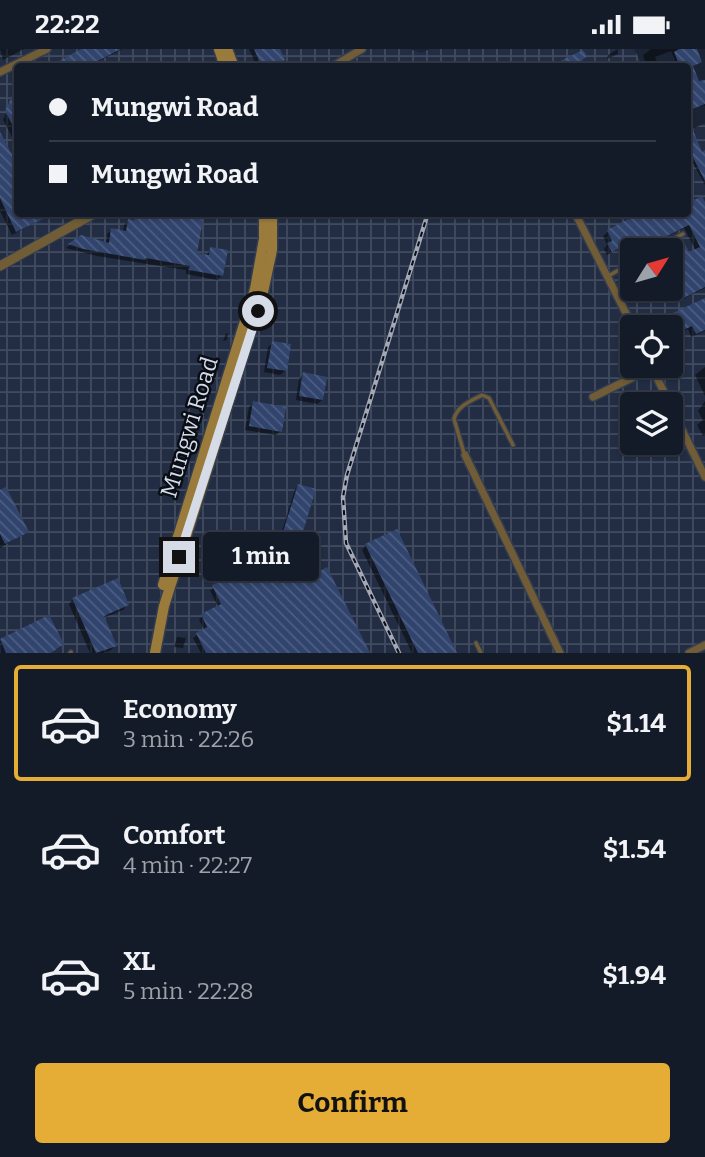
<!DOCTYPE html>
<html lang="en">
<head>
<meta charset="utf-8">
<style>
  body { margin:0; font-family:Bitter,serif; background:#212834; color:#f1f3f6; height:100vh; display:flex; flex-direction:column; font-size:26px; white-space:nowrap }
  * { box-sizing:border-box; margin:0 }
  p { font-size:23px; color:#9da1a8 }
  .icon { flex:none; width:38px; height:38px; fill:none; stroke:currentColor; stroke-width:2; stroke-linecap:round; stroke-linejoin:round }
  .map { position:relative; height:604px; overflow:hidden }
  .side { display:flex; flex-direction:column; background:#141b28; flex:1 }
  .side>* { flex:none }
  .banner { position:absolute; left:14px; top:14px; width:677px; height:154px; border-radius:7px; box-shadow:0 2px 5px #0004,0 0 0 2px #333945; display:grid; align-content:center; height:154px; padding:0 35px; background:#141b28 }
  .needle { width:46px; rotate:53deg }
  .buttons { position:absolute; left:620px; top:189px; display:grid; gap:14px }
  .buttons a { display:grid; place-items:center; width:63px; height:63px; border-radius:7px; background:#141b28; box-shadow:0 2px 5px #0004,0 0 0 2px #333945; font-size:35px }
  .end { position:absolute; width:32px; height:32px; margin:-16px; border:9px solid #d5dbe7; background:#111; box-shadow:0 0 0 4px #111 }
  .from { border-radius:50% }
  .bubble { position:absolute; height:49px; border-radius:7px; background:#141b28; box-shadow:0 2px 5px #0004,0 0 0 2px #333945; font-size:23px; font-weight:700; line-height:49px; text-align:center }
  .banner b { display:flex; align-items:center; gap:24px; height:66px; font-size:26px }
  .banner b+b { border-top:2px solid #333945 }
  .banner i { width:18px; height:18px; background:#f1f3f6 }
  ul { padding:12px 0 0; list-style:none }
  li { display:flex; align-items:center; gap:21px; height:116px; margin:0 14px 10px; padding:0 21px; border:4px solid transparent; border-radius:7px }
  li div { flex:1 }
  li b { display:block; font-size:26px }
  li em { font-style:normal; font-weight:700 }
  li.selected { border-color:#e5ad35 }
  li>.icon { width:63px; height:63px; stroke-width:1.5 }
  .action { display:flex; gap:14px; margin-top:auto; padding:14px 35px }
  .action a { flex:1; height:80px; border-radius:7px; background:#e5ad35; color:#111; font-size:28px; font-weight:700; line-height:80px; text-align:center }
  .status { display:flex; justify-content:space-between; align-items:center; height:49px; padding:0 35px; background:#141b28; direction:ltr }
  .status svg { height:19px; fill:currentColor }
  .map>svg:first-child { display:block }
  .industrial { fill:url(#industrial-grid); fill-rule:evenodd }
  .shadow { fill:#0007 }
  .building { fill:url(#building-back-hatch) }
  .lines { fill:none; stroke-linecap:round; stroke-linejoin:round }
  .service-casing { stroke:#353e4e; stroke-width:6 }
  .minor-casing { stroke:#353e4e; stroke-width:10 }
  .tertiary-casing { stroke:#353e4e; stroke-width:11 }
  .secondary-casing { stroke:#353e4e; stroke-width:13 }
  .service { stroke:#705c36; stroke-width:3.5 }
  .minor { stroke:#705c36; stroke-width:7 }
  .tertiary { stroke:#705c36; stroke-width:9 }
  .secondary { stroke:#9b7b3b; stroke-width:10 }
  .rail-casing { stroke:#a2a8b6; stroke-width:4.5 }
  .rail { stroke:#090d15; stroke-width:2; stroke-dasharray:5; stroke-linecap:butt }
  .route { stroke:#d5dbe7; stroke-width:9 }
  .labels { text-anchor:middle; stroke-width:5; stroke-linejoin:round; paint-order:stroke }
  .street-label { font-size:23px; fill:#d5dbe7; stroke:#090d15 }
</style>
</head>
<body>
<div class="status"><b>22:22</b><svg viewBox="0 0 49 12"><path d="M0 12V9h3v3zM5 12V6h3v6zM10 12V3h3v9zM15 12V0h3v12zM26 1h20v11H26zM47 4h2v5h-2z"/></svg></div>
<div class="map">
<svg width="705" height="604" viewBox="0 0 705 604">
  <defs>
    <pattern id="industrial-grid" width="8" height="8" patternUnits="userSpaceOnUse" patternTransform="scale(1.75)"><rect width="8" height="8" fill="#222d44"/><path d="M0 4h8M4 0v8" fill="none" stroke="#414b5f"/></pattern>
    <pattern id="building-back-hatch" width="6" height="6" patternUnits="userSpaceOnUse" patternTransform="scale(1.75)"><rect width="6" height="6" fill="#31446d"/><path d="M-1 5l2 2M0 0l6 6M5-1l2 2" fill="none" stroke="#4e5e82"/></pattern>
  </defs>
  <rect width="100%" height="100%" fill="#1b2435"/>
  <path class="industrial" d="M0 0H410L421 4 430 0H634L643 17 18 18V164H688V82L705 74V604H0ZM632 201H670V240H632ZM632 278H670V317H632ZM632 355H670V394H632Z"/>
  <g class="shadow">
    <polygon points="0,0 24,0 3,11"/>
    <polygon points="85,0 123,0 89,17"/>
    <polygon points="249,0 279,0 283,11 273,18 257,18"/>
    <polygon points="618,0 618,5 607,10 608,6"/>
    <polygon points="651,0 697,0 695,0 691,17 698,34 705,31 705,57 704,56 688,62 688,18 678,18 671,2 655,8 659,18 647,18 643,6"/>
    <polygon points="18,38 18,99 3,71"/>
    <polygon points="688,75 705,114 705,136 688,105"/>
    <polygon points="0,86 18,164 41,170 12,186 0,162"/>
    <polygon points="701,150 705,157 705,239 677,253 670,239 670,204 688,206 696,202 684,179 640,201 632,201 632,206 626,208 621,199 607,206 604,200 607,196 603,187 608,183 670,164 688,164 688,156"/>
    <polygon points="155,165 189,170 191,167 195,205 206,207 211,200 222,226 217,231 186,225 186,221 97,207 66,199 81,188 106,195 107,185 112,181 123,183 124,176 129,172 136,168 151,169"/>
    <polygon points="632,232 632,240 653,240 630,251 624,238"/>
    <polygon points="705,251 705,282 691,288 688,280 675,286 667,271 672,267"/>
    <polygon points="226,284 228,285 227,291 223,292"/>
    <polygon points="273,294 285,322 280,326 264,323 268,298"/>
    <polygon points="705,318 705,347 695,326"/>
    <polygon points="214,320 218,321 215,329 211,328"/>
    <polygon points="304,325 322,351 317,355 296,351 299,330"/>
    <polygon points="705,352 705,386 703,387 697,376 703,371 698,362"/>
    <polygon points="254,354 280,382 276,386 245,381 249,358"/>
    <polygon points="298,437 288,525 308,531 368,604 201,604 193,589 204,581 199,570 218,558 210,541 274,508 295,440"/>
    <polygon points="0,443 27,483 0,499"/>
    <polygon points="366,496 454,604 412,604 362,501"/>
    <polygon points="73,550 127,556 123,561 103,569 115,597 111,601 105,604 90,604 69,555"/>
    <polygon points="48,569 62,595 59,599 49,604 1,604 0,592"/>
    <polygon points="177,588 186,589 183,599 174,598"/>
  </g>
  <g class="building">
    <polygon points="81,0 121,0 90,16 91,18 48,18"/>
    <polygon points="254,0 280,0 285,11 271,18 262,18"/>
    <polygon points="679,0 697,0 702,13 693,17 699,32 705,31 705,55 688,62 688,18 680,18 674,3"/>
    <polygon points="583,1 587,7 580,13 583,18 548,18"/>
    <polygon points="18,34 18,86 5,62"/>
    <polygon points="688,69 702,103 705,101 705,132 688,99"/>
    <polygon points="0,83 18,117 18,164 40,164 43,170 16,183 0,149"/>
    <polygon points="702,147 705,153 705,238 682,250 670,231 670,202 685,195 689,203 700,198 689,176 639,201 629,201 626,196 612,203 607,194 612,192 607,181 640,164 661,164 662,166 688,164 688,154"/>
    <polygon points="154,164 173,164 191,168 191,165 203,171 197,204 209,206 210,198 228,201 223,227 189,221 190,217 146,209 145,211 83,200 68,195 81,186 109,194 111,179 126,182 128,170 134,171 135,166 153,169"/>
    <polygon points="705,249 705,281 696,285 692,277 679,283 671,265"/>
    <polygon points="272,292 291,295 287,322 267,319"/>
    <polygon points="303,323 327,328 323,351 299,347"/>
    <polygon points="253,352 286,358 282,383 249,377"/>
    <polygon points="298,435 316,440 291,522 301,517 308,529 327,518 370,604 206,604 196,584 207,578 201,565 221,555 212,536 276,505"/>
    <polygon points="6,438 29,483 5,495 0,485 0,441"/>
    <polygon points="397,480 457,604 418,604 365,495"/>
    <polygon points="118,529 129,556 104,567 117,597 96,604 72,549"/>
    <polygon points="49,566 64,595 51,604 6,604 0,590"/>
  </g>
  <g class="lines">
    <defs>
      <g id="service">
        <polyline points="653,201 683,185"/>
        <polyline points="608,227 632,214"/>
        <path d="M464 404 454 370C457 357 471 352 482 346L489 349 513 396"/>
        <polyline points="476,594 481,604"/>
        <polyline points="70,604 71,603"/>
      </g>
      <g id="minor">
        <polyline points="332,18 362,0"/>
        <polyline points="0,23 47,0"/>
        <polyline points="575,164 633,278"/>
        <polyline points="651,317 670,355"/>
        <polyline points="593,348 652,319"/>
        <polyline points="670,356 705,428"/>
        <polyline points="465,406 560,604"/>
        <polyline points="689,604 705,596"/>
      </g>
      <polyline id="tertiary" points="0,217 95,164"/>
      <g id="secondary">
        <polyline points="219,0 225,18"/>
        <polyline points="227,0 234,18"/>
        <polyline points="163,536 255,240 264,190 264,164"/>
        <polyline points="155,604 164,557 263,243 272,201 272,164"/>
      </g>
    </defs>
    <use href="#service" class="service-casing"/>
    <use href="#minor" class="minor-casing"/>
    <use href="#tertiary" class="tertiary-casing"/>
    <use href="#secondary" class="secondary-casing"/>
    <use href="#service" class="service"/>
    <use href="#minor" class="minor"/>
    <use href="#tertiary" class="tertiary"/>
    <use href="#secondary" class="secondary"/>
    <defs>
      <polyline id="rail" points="399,604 346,494 343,448 347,426 428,164"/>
    </defs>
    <use href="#rail" class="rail-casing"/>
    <use href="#rail" class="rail"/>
  </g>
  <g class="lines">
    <polyline class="route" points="179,508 258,262"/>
  </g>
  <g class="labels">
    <g class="street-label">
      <text transform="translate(189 378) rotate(-73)" y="8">Mungwi Road</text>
    </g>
  </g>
</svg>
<div class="buttons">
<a><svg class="needle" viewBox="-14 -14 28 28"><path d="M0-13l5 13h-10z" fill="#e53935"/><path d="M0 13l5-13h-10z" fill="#9da1a8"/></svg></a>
<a><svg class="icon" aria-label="locate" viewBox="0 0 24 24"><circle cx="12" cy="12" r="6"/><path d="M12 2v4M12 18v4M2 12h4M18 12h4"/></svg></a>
<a><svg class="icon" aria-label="layers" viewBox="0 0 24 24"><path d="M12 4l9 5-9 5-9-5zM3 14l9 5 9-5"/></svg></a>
</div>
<i class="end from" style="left:258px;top:262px"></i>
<i class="end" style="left:179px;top:508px"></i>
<div class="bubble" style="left:203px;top:483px;width:116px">1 min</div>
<div class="banner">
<b><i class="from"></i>Mungwi Road</b>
<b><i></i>Mungwi Road</b>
</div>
</div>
<section class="side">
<ul>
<li class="selected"><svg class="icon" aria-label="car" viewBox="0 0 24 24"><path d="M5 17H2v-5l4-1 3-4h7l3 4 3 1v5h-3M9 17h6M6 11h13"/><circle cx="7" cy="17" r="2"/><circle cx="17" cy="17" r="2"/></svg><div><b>Economy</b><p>3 min · 22:26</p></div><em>$1.14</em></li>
<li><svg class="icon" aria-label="car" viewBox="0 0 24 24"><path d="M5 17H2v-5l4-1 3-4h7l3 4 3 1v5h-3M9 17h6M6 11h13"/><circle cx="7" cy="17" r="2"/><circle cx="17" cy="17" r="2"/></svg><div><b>Comfort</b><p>4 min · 22:27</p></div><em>$1.54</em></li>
<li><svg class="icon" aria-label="car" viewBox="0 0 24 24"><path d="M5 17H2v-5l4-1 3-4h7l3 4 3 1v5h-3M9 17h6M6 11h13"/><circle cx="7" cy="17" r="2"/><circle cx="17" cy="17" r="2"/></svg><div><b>XL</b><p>5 min · 22:28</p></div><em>$1.94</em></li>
</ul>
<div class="action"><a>Confirm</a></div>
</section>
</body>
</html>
